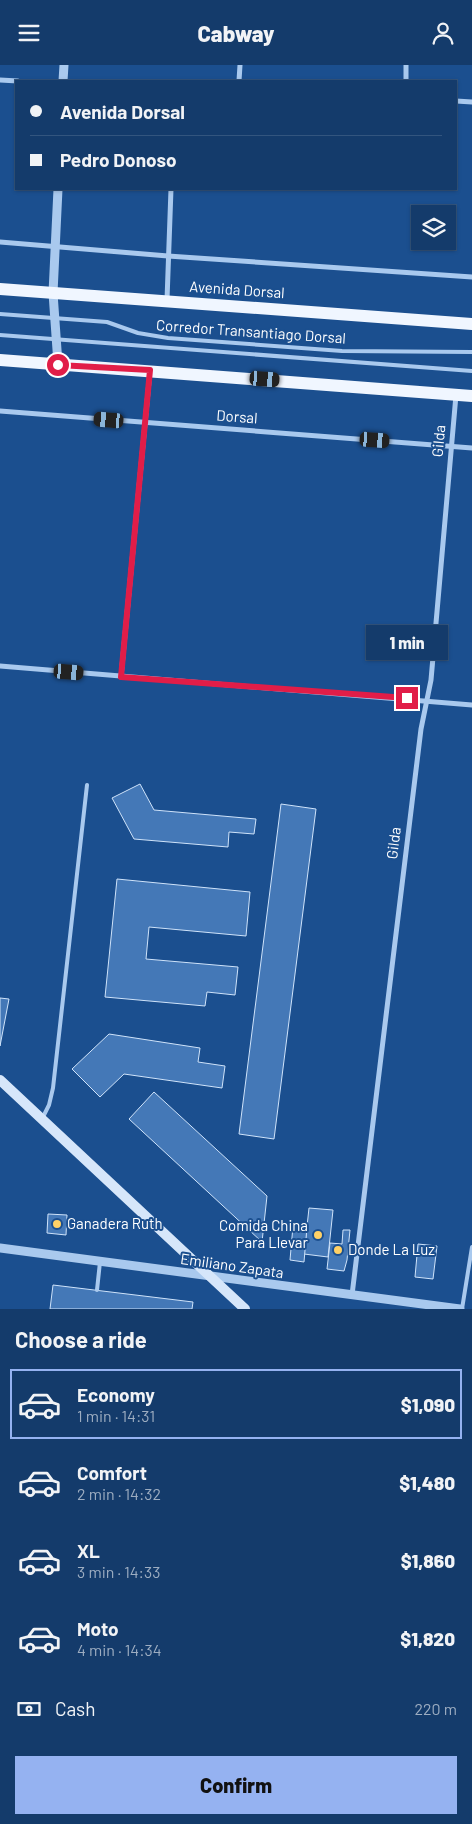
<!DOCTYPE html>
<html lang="en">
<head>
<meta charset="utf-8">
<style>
  body { margin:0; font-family:Barlow,sans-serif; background:#1d4271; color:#f1f3f6; height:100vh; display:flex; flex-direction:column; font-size:19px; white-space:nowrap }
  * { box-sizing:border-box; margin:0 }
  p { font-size:16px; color:#9dadc1 }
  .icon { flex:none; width:28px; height:28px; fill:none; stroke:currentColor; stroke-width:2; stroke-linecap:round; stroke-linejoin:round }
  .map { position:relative; height:1244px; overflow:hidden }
  .details { display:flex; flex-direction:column; background:#143b6b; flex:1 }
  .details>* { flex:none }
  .hud { position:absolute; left:15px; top:15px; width:442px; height:110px; border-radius:0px; box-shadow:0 1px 4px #0004,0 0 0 1px #33557e; display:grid; align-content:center; height:110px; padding:0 15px; background:#143b6b }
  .controls { position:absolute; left:411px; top:140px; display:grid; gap:10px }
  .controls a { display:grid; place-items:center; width:45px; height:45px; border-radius:0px; background:#143b6b; box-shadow:0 1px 4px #0004,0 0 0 1px #33557e; font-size:25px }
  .end { position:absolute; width:22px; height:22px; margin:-11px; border:6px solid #e11d48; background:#fff; box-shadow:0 0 0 2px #fff }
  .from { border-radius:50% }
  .bubble { position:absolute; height:35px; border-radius:0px; background:#143b6b; box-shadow:0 1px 4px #0004,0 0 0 1px #33557e; font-size:16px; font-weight:800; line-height:35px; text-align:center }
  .car { position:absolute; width:15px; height:30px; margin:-15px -8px; border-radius:6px; box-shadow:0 0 4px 1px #0007; background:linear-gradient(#222 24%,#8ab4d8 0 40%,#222 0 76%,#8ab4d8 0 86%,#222 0) }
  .hud b { display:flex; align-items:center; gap:18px; height:48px; font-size:19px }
  .hud b+b { border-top:1px solid #33557e }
  .hud i { width:12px; height:12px; background:#f1f3f6 }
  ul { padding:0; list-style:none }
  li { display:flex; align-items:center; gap:15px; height:70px; margin:0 10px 8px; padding:0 5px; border:2px solid transparent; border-radius:0px }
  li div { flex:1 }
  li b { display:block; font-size:19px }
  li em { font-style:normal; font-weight:800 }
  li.on { border-color:#95b2f1 }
  li>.icon { width:45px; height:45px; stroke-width:1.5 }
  h2 { padding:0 15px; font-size:22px; line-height:60px }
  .pay { display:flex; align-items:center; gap:12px; height:55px; padding:0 15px; font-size:19px }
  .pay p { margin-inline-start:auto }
  .action { display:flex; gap:10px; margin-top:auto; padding:10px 15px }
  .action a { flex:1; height:58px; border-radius:0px; background:#95b2f1; color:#111; font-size:20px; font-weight:800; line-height:58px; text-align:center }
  header { display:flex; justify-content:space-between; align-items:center; height:65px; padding:0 15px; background:#143b6b; font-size:22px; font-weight:800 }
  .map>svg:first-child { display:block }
  .building { fill:#4478b7; stroke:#cfe3fa }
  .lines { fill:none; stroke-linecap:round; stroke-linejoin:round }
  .service { stroke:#a9c9ee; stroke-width:4 }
  .minor { stroke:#a9c9ee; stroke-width:5 }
  .tertiary { stroke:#a9c9ee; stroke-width:9 }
  .secondary { stroke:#d6e6fa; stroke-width:10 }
  .primary { stroke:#f0f6ff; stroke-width:12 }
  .route { stroke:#e11d48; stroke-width:6 }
  .poi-dot { fill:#ffd166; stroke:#1b4f8f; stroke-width:2 }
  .labels { text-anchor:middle; stroke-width:4; stroke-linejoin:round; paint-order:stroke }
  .street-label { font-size:15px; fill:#fff; stroke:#1b4f8f }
  .poi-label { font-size:15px; fill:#fff; stroke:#1b4f8f; text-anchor:start }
</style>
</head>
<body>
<header><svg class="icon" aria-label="menu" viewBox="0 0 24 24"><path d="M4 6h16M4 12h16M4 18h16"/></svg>Cabway<svg class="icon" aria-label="person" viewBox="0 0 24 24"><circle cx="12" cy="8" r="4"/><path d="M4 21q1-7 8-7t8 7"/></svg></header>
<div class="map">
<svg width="472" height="1244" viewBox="0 0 472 1244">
  <rect width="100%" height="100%" fill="#1b4f8f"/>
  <g class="building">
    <polygon points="140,719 154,745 256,754 254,769 229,767 228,782 134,774 112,733"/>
    <polygon points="281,739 316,744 274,1074 239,1069"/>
    <polygon points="117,814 250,827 246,871 149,862 146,894 238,902 235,930 207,927 205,941 105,932"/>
    <polygon points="0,933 9,934 0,981"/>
    <polygon points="109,969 200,983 198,997 225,1001 222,1023 124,1009 100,1032 72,1004"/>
    <polygon points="154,1027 267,1131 262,1177 129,1054"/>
    <polygon points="309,1143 333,1145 328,1192 304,1189"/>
    <polygon points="48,1149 67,1150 66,1170 47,1168"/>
    <polygon points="293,1161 307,1162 304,1197 290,1195"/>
    <polygon points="343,1165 350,1165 347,1195 344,1206 327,1204 330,1178 342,1179"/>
    <polygon points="418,1179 437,1181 433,1214 415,1212"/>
    <polygon points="53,1220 193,1237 192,1244 50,1244"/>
  </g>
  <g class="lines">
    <g class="service">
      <polyline points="0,249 107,257 138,268 168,273 342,286 472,287"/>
      <polyline points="0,270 472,306"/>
      <polyline points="43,1052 49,1040 53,1023 87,720"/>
      <polyline points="97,1225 100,1197"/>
      <polyline points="462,1244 472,1182"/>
    </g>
    <g class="minor">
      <polyline points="0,15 18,16"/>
      <polyline points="239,16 240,0"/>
      <polyline points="406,16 406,0"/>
      <polyline points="456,36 472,37"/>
      <polyline points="0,177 168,191 472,212"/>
      <polyline points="167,235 171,124"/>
      <polyline points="0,346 472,383"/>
      <polyline points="0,601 472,640"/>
      <polyline points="121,612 150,306"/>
      <polyline points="352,1230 421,664 431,615 456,330"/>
    </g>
    <g class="tertiary">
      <polyline points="63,16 64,0"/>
      <polyline points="58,124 53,228 58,299"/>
      <polyline points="0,1183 460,1244"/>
    </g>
    <polyline class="secondary" points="0,1015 245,1244"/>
    <g class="primary">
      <polyline points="0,224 472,259"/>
      <polyline points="0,295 472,331"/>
    </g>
  </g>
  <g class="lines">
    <polyline class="route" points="58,300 150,305 121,612 407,633"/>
  </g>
  <g class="poi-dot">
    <circle cx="57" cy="1159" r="5"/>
    <circle cx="318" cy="1170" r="5"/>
    <circle cx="338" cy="1185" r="5"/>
  </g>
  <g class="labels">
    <g class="street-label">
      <text transform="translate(237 225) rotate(4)" y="5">Avenida Dorsal</text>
      <text transform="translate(251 267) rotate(4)" y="5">Corredor Transantiago Dorsal</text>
      <text transform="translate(237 352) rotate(4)" y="5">Dorsal</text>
      <text transform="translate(439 376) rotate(-85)" y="5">Gilda</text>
      <text transform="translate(394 778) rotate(-83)" y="5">Gilda</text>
      <text transform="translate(232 1201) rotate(8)" y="5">Emiliano Zapata</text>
    </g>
    <g class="poi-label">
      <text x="67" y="1164">Ganadera Ruth</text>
      <text x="308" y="1166" text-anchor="end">Comida China<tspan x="308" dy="17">Para Llevar</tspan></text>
      <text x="348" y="1190">Donde La Luz</text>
    </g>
  </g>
</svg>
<div class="controls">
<a><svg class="icon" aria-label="layers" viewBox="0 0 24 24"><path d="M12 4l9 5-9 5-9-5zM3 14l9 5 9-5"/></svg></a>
</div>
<i class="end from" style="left:58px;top:300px"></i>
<i class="end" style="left:407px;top:633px"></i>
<div class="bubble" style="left:366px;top:560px;width:82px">1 min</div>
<i class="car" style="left:265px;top:314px;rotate:94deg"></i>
<i class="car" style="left:109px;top:355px;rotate:275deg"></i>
<i class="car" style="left:375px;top:375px;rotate:94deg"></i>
<i class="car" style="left:69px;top:607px;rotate:95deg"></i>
<div class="hud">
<b><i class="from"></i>Avenida Dorsal</b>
<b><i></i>Pedro Donoso</b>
</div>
</div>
<section class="details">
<h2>Choose a ride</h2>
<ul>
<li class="on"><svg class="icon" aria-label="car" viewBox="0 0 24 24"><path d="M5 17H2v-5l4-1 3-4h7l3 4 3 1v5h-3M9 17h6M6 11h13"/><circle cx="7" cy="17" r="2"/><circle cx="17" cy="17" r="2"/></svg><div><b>Economy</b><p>1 min · 14:31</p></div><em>$1,090</em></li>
<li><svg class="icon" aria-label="car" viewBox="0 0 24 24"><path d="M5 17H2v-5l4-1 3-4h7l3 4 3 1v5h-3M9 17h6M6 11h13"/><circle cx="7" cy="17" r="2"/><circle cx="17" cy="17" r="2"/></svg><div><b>Comfort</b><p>2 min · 14:32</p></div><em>$1,480</em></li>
<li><svg class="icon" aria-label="car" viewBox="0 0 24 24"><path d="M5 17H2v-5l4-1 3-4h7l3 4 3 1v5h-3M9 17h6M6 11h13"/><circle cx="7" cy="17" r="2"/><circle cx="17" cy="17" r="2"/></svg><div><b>XL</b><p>3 min · 14:33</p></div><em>$1,860</em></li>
<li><svg class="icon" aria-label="car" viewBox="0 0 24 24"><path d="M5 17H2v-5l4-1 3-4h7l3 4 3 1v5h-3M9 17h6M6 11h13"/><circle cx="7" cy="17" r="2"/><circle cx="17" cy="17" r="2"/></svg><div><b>Moto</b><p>4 min · 14:34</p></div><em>$1,820</em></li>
</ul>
<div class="pay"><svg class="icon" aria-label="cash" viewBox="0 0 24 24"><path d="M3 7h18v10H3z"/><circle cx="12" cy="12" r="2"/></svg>Cash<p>220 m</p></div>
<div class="action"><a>Confirm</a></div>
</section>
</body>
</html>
